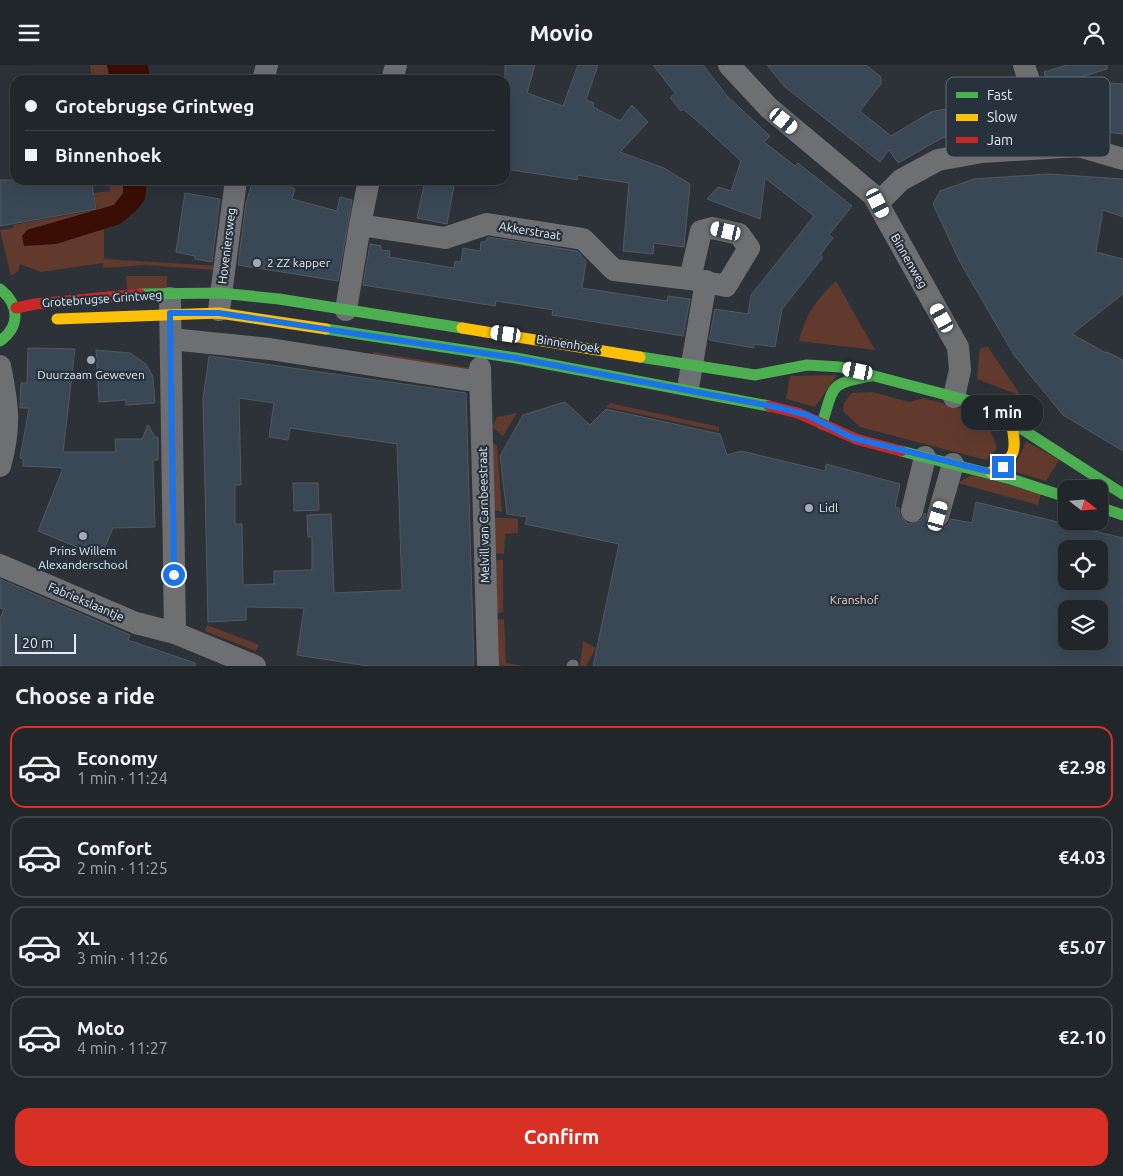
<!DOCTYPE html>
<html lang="en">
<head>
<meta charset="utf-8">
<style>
  body { margin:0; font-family:Ubuntu,sans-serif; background:#292e32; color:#f1f3f6; height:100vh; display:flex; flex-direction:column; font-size:19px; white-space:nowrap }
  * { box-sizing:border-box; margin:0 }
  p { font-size:16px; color:#a2a5a8 }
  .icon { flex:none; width:28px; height:28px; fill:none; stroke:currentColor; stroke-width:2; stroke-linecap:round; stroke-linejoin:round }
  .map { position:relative; height:601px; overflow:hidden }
  .side { display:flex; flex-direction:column; background:#21262a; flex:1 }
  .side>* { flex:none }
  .hud { position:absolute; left:10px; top:10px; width:500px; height:110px; border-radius:15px; box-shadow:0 5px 20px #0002,0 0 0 1px #3e4347; display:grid; align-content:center; height:110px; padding:0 15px; background:#21262a }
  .needle { width:32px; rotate:107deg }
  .controls { position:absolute; left:1058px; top:415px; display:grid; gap:10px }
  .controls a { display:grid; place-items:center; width:50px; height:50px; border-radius:10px; background:#21262a; box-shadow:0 5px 20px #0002,0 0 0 1px #3e4347; font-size:25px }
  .scale { position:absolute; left:15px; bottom:12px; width:61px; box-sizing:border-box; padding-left:5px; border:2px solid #e4ebf2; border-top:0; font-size:14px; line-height:18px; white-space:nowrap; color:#e4ebf2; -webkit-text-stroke:4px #27323d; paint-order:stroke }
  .end { position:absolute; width:22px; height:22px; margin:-11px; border:6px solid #1a73e8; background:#fff; box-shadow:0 0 0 2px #fff }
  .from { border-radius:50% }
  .bubble { position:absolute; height:35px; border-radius:15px; background:#21262a; box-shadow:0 5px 20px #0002,0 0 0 1px #3e4347; font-size:16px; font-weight:600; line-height:35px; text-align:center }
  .car { position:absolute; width:15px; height:30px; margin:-15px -8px; border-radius:6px; box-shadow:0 0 4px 1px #0007; background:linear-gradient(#fff 24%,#345 0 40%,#fff 0 76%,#345 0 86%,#fff 0) }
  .hud b { display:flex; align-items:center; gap:18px; height:48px; font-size:19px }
  .hud b+b { border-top:1px solid #3e4347 }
  .hud i { width:12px; height:12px; background:#f1f3f6 }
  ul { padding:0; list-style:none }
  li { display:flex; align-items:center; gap:15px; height:82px; margin:0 10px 8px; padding:0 5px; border:2px solid #3e4347; border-radius:15px }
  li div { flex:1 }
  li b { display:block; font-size:19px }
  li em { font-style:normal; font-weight:600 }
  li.on { border-color:#d93025 }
  li>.icon { width:45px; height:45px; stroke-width:1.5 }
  h2 { padding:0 15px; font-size:22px; line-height:60px }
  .button { display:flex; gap:10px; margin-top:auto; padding:10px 15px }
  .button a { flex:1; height:58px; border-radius:15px; background:#d93025; color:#fff; font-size:20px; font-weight:600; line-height:58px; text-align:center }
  header { display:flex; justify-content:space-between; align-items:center; height:65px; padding:0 15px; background:#21262a; font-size:22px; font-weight:600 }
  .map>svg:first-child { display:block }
  .green { fill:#623a2d }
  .water { fill:#3a0d05 }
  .building { fill:#3a4855; stroke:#53585e; fill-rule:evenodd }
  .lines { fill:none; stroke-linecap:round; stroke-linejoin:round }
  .lane { stroke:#6d6f72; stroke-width:11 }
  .street { stroke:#6d6f72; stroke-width:22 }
  .fast { stroke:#4caf50; stroke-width:11 }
  .slow { stroke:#ffc107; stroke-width:11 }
  .jam { stroke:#c62828; stroke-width:11 }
  .route { stroke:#1a73e8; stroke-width:6 }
  .poi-dot { fill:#a4aab1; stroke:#27323d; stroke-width:2 }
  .labels { text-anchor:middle; stroke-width:4.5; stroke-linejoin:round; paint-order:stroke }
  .street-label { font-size:12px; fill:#e4ebf2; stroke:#27323d }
  .poi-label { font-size:12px; fill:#e4ebf2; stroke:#27323d; text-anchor:start }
  .park-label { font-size:12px; fill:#f6cbbd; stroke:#27323d }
  .key { fill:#27323d; stroke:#606a73; stroke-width:1 }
  .key-label { font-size:14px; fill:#e4ebf2 }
</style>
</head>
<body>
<header><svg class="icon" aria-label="menu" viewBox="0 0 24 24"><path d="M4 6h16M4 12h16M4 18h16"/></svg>Movio<svg class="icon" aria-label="person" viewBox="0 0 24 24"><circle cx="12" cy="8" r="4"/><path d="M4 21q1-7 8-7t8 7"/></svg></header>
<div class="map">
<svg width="1123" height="601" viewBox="0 0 1123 601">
  <rect width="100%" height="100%" fill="#2c3238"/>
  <g class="green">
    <polygon points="90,0 107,0 110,15 92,15"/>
    <polygon points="109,115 123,115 123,128 114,140 27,165 56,179 104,164 104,194 217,201 215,205 146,200 103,203 103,198 41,207 20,199 18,206 11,211 0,165 13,163 13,160 97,145 94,128 110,126"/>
    <polygon points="126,211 167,211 167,223 127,224"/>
    <path d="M836 216 875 285 799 276C805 250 817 234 836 216Z"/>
    <polygon points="988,282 1021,331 977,314 980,283"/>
    <polygon points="373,287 471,303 470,311 372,294"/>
    <polygon points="837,310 815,342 786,334 790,311"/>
    <polygon points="872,327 909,337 924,333 965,345 990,364 997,383 986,395 860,362 843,346 844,338 852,328"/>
    <polygon points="610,338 719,362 719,366 606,342"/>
    <polygon points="517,348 503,371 492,362 497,352"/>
    <polygon points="487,372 497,381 502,447 489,444"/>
    <polygon points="1026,376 1059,395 1046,416 1013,406"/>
    <polygon points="971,410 1041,428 1038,440 958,418"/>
    <polygon points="490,452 518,454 518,468 505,469 504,489 490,488"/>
    <polygon points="492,495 503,495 503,547 493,549"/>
    <polygon points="504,554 506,598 523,601 493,601 491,555"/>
    <polygon points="207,560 259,580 256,586 205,566"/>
    <polygon points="583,576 596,583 586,601 580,601"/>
  </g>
  <g class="water">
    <polygon points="107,0 148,0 150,15 110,15"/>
    <polygon points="123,115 147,115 145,134 136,146 120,159 56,179 24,181 22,171 27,165 114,140 123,128"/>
  </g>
  <g class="building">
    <polygon points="505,0 535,0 527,28 563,41 578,0 598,0 586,35 594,38 593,42 620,56 632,40 648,57 620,87 664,103 690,119 684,182 654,178 653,189 623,186 629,118 577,110 578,115 505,104"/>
    <polygon points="653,0 703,0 727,31 770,71 764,77 795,101 798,98 852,141 829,170 833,173 820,190 823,192 782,244 775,282 754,279 754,283 709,275 715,244 748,249 751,230 814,151 765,113 760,154 707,134 718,122 731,126 741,96 695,54 683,44 681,46 670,33 675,28"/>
    <polygon points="767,0 866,0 881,12 881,19 860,46 891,71 931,47 960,41 975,19 983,37 1018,30 1023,57 942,73 898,98 889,85 880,97 785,22"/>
    <polygon points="1067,0 1107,0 1107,4 1049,22 1044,7"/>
    <polygon points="1086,16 1123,19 1123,69 1080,64"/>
    <polygon points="1049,109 1123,114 1123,152 1103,145 1096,187 1123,194 1123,229 1072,269 1106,288 1107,287 1123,295 1123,386 1063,350 1014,290 960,197 933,139 940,126 974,114"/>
    <polygon points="0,115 91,115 96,144 0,161"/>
    <polygon points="253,115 292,115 291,123 295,124 292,134 337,146 340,132 352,135 338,216 238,200 246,138"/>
    <polygon points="425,115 455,115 447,159 417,153"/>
    <polygon points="185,128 220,134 212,197 195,194 195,191 176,187"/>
    <polygon points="488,172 577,186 586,196 582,223 667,236 668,231 690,234 683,271 552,250 553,245 496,236 495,241 363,220 370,179 381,181 381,185 390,186 389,192 454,203 455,196 461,197 463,183 480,186 481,177 485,177"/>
    <polygon points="28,283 75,284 63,387 116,387 115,374 142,374 148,360 155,372 158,372 158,395 153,395 155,462 113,463 101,492 38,466 63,403 23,401 23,394 20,393 29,343 20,343 21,318 27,318"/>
    <polygon points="96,285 130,288 146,299 153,312 155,338 126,340 126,335 99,337"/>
    <path d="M209 291 466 328 474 601H368L297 590 304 543 246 542V555L208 557 203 334ZM239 333 274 338 269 372 288 375 290 363 397 379 402 525 334 528 331 449 307 450 308 472H312V505L274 506V519L243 520 242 459H235V420H241Z"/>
    <path d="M565 337 590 360 606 344 720 369 727 390 741 386 825 406 826 399 900 419 895 442 899 443 900 450 908 459 921 455 925 448 928 460 935 464 947 461 951 454 972 458 976 437 1123 473V601H593L619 479 525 459 527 452 507 449 500 391 523 350ZM1066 484H1099V516H1066ZM1066 544H1099V576H1066Z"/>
    <polygon points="293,418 318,418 319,445 294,446"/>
    <polygon points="0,514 130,570 128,575 195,598 195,601 0,601 0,554 4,544 0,543"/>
  </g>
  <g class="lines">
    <polyline class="lane" points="572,601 573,600"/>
    <g class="street">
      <polyline points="729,0 769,43 873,130 958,282 960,305 954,332"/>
      <polyline points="1024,0 1050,82"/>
      <polyline points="263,15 267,0"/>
      <polyline points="392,15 396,0"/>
      <polyline points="878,138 901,115 938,95 982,87 1078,81 1123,94"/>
      <polyline points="360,160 369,115"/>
      <polygon points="712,163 739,169 749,183 726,221 690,214 701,166"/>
      <polyline points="170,233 175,568 255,601"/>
      <polyline points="219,245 236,115"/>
      <polyline points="346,245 360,160 445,173 487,159 583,174 614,205 690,214"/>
      <polyline points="171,274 270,284 480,317"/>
      <path d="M0 301C8 340 11 362 0 401"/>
      <polyline points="480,303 488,601"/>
      <polyline points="689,317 706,216"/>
      <polyline points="912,446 925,392"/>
      <polyline points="938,451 953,399"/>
      <polyline points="0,500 136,558 175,568"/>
    </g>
    <g class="fast">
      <path d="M0 224C19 239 21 261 0 276"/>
      <polyline points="140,229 221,228 279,234 462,263"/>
      <polyline points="326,264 516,293 769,341"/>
      <polyline points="640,292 755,310 807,300 840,302 966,335 1011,357 1123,429"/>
      <path d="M822 359C834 321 829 318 871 311"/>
      <polyline points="901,386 1014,415 1066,432"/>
      <polyline points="1099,442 1123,450"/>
    </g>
    <g class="slow">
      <polyline points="57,254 219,248 326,264"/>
      <polyline points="462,263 640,292"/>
      <path d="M991 407C1017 394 1017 384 1011 357"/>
    </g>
    <g class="jam">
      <polyline points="16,243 35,239 140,229"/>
      <polyline points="769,341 798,348 856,374 901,386"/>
    </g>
  </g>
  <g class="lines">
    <polyline class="route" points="174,510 170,248 219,248 516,293 776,342 807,350 853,373 991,407 1003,402"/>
  </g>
  <g class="poi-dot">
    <circle cx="257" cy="198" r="5"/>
    <circle cx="91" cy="295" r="5"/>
    <circle cx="809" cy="443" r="5"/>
    <circle cx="83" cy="471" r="5"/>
  </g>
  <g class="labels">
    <g class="street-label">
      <text transform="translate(530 166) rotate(9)" y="4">Akkerstraat</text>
      <text transform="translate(227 181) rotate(-83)" y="4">Hoveniersweg</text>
      <text transform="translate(909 196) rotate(60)" y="4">Binnenweg</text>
      <text transform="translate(102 234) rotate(-4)" y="4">Grotebrugse Grintweg</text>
      <text transform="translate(568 279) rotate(9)" y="4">Binnenhoek</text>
      <text transform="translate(484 450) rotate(-91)" y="4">Melvill van Carnbeestraat</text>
      <text transform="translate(86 537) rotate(23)" y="4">Fabriekslaantje</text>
    </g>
    <g class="poi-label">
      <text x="267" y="202">2 ZZ kapper</text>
      <text x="91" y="314" text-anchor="middle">Duurzaam Geweven</text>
      <text x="819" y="447">Lidl</text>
      <text x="83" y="490" text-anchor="middle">Prins Willem<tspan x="83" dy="14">Alexanderschool</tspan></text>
    </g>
    <g class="park-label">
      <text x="854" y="539">Kranshof</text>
    </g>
  </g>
  <rect x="946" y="12" width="164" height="80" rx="8" class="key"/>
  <rect x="956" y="27" width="22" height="6" fill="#4caf50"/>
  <rect x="956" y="49" width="22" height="7" fill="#ffc107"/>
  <rect x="956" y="72" width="22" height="6" fill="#c62828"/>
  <g class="key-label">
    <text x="987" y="35">Fast</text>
    <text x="987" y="57">Slow</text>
    <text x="987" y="80">Jam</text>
  </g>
</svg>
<div class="controls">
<a><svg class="needle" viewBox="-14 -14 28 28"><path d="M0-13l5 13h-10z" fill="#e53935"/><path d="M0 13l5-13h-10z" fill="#a2a5a8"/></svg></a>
<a><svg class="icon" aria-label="locate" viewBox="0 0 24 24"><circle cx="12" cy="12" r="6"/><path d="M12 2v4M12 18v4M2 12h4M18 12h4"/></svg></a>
<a><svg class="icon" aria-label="layers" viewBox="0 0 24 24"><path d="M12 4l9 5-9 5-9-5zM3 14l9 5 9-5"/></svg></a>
</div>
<div class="scale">20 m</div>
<i class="end from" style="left:174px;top:510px"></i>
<i class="end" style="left:1003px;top:402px"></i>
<div class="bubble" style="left:961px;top:330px;width:82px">1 min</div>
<i class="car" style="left:784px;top:56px;rotate:129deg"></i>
<i class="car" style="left:878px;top:138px;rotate:153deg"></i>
<i class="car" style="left:726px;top:166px;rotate:283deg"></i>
<i class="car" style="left:942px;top:253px;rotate:331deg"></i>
<i class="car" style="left:506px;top:269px;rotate:278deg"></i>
<i class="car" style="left:858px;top:306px;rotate:282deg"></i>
<i class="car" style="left:938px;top:451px;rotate:16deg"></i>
<div class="hud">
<b><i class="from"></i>Grotebrugse Grintweg</b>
<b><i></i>Binnenhoek</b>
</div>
</div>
<section class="side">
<h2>Choose a ride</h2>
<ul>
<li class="on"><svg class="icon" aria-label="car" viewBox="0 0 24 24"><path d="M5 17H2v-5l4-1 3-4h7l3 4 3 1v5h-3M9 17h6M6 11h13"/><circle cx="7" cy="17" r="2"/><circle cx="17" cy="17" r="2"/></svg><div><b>Economy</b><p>1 min · 11:24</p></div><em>€2.98</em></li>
<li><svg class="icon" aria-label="car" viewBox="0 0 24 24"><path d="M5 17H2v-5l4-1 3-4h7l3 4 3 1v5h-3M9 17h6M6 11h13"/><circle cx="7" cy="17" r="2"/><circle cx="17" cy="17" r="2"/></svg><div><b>Comfort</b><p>2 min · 11:25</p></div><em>€4.03</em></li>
<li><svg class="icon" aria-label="car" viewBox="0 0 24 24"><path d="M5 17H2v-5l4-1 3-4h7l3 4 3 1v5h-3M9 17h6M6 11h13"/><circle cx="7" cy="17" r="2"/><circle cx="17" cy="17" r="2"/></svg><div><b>XL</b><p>3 min · 11:26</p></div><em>€5.07</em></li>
<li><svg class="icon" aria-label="car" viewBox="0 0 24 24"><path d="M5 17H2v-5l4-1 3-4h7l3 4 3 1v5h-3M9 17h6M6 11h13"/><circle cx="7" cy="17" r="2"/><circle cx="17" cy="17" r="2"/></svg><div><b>Moto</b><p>4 min · 11:27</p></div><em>€2.10</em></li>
</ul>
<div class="button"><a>Confirm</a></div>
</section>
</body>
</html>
